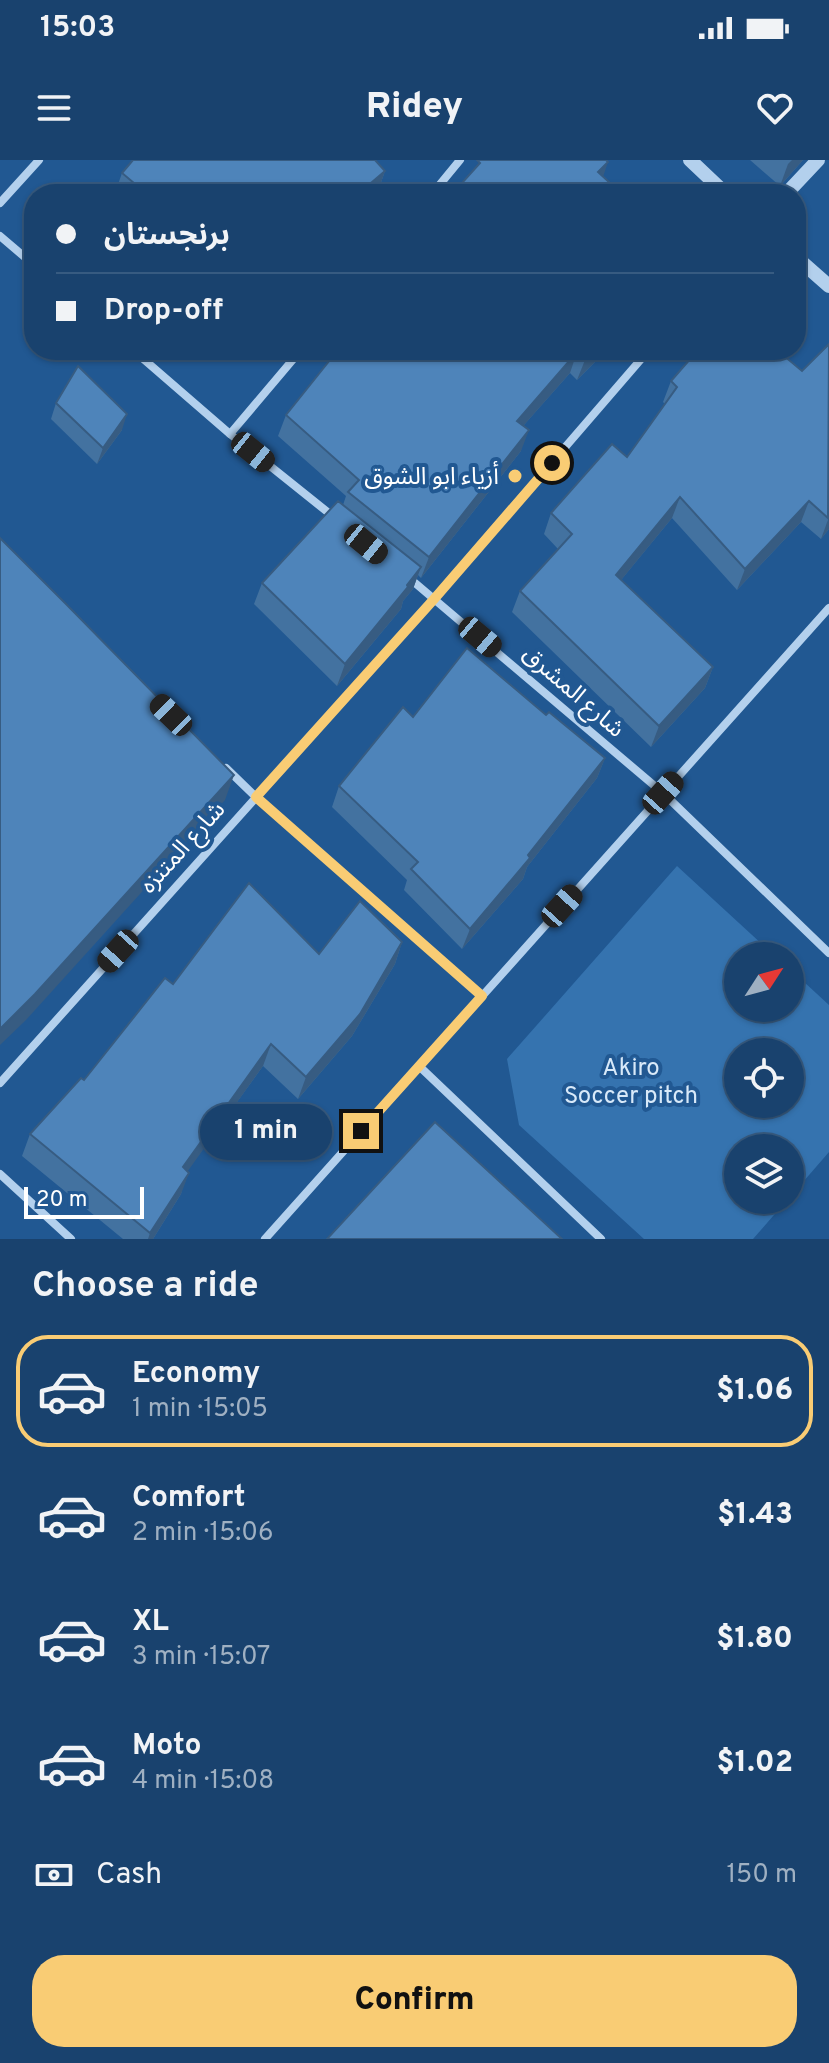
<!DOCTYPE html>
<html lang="en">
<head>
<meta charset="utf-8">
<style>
  body { margin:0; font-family:Overpass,"Noto Sans Arabic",sans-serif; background:#264d76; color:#f1f3f6; height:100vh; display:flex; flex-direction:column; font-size:30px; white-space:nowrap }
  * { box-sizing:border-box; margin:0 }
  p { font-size:26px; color:#9fb0c2 }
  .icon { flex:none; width:44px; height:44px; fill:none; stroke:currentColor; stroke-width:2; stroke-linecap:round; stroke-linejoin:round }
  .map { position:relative; height:1079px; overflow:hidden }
  .sheet { display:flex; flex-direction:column; background:#19426e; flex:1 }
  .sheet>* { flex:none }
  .hud { position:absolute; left:24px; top:24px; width:782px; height:176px; border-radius:32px; box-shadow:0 2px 6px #0004,0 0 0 2px #375b81; display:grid; align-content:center; height:176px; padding:0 32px; background:#19426e }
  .needle { width:52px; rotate:54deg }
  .tools { position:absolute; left:724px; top:782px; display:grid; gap:16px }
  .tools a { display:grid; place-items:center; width:80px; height:80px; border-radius:50%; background:#19426e; box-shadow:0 2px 6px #0004,0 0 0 2px #375b81; font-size:40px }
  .scale { position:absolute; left:24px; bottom:20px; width:120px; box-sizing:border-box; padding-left:8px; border:4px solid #fff; border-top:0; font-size:22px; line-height:28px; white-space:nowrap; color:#fff; -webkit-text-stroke:6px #215892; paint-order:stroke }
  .end { position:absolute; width:36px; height:36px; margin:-18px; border:10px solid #f9cc74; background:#111; box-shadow:0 0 0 4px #111 }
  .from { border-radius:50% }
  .bubble { position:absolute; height:56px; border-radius:28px; background:#19426e; box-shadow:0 2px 6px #0004,0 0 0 2px #375b81; font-size:26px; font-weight:800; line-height:56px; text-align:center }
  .car { position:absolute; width:24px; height:48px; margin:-24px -12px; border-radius:10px; box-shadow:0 0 6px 2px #0007; background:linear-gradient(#222 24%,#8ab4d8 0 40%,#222 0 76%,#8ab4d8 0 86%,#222 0) }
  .hud b { display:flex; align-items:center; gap:28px; height:76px; font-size:30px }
  .hud b+b { border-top:2px solid #375b81 }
  .hud i { width:20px; height:20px; background:#f1f3f6 }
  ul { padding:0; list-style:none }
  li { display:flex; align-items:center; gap:24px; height:112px; margin:0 16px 12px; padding:0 16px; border:4px solid transparent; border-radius:32px }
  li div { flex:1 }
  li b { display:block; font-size:30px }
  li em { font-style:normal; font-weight:800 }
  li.active { border-color:#f9cc74 }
  li>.icon { width:72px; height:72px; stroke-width:1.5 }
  h2 { padding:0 32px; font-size:36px; line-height:96px }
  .pay { display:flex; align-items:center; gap:20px; height:88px; padding:0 32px; font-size:30px }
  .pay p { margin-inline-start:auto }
  .cta { display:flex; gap:16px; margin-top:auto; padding:16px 32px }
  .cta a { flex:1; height:92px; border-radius:32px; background:#f9cc74; color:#111; font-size:32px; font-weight:800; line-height:92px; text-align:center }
  .status { display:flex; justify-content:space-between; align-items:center; height:56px; padding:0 40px; background:#19426e; direction:ltr }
  .status svg { height:22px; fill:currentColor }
  header { display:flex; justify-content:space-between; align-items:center; height:104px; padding:0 32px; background:#19426e; font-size:36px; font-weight:800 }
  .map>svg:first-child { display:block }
  .green { fill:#3573af; fill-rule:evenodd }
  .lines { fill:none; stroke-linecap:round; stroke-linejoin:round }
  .minor { stroke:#b3d0ed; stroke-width:8 }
  .tertiary { stroke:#b3d0ed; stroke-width:14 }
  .wall { fill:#4372a0 }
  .shaded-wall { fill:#375c82 }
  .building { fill:#4e84ba; stroke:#375c82; stroke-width:2 }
  .route { stroke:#f9cc74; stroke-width:10 }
  .poi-dot { fill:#f9cc74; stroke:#215892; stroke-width:3 }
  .labels { text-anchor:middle; stroke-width:8; stroke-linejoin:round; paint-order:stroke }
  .poi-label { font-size:24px; fill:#fff; stroke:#215892; text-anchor:end }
  .street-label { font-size:24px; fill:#fff; stroke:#215892 }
  .park-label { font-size:24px; fill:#d8e9f9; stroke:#215892 }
</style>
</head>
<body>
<div class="status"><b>15:03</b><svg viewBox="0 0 49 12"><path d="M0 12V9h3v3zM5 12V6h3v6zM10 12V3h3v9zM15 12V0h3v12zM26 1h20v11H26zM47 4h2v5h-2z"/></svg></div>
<header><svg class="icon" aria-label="menu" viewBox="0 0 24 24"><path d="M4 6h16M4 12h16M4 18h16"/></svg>Ridey<svg class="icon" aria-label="heart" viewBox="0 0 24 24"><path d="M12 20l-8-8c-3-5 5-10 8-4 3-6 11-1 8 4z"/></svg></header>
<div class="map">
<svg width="829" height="1079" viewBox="0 0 829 1079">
  <rect width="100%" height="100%" fill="#215892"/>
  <path class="green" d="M677 706 775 796H738V848H790V809L829 845V992L790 1037V988H738V1040H787L753 1079H644L519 965 507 899ZM738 892H790V944H738Z"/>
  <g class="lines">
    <g class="minor">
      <polyline points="432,34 460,0"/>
      <polyline points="0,43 39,0"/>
      <polyline points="0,76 34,105"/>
      <polyline points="133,190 230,274 335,358"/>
      <polyline points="230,274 301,190"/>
      <polyline points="408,417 663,633 829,793"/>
      <polyline points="226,608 256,637 482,836"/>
      <polyline points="419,906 601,1079"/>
      <polyline points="0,923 435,438 649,190"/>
      <polyline points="0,1014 71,1079"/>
      <polyline points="265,1079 829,448"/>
    </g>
    <g class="tertiary">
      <polyline points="690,0 726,34"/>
      <polyline points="786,34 818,0"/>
      <polyline points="796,97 829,126"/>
    </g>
  </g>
  <g class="wall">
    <polygon points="750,0 803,0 780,26"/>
    <polygon points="385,11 378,31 374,34 116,34 115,33 122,13"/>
    <polygon points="829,184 829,369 821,379 801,362 737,430 672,358 621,420 713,507 705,528 651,587 512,452 520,431 558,389 544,374 551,353 627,297 665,244 663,242 671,221 802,211"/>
    <polygon points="338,190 607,190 577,220 570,213 523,266 521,291 421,418 418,415 413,429 403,441 401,449 337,526 254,444 262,423 343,345 346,336 278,276 286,255"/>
    <polygon points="56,243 122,270 97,304 51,259"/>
    <polygon points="546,555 605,598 597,618 527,707 523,719 462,789 404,730 407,720 332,647 339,626 413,557"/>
    <polygon points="402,782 395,804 352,876 298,939 263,906 187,1011 181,1034 153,1079 123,1079 22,996 30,974 84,920 173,824 319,794"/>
  </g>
  <g class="shaded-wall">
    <polygon points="792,0 803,0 780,26 788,4"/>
    <polygon points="608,2 601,23 598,12"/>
    <polygon points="385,11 378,31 374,34 358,34"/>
    <polygon points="594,190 607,190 577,220 585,200"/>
    <polygon points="577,192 570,213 509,282 517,261"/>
    <polygon points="127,254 122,270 97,304 103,288"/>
    <polygon points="529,270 521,291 421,418 429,397"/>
    <polygon points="680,337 672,358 608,436 616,415"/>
    <polygon points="809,341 801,362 737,430 745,409"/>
    <polygon points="829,357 829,369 821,379"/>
    <polygon points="421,407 413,429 403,441 401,449 337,526 345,504"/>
    <polygon points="713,507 705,528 651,587 659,566"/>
    <polygon points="605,598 597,618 527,707 523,719 462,789 470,769"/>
    <polygon points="234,615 225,640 26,860 0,885 0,869"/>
    <polygon points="402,782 395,804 352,876 298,939 306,917"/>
    <polygon points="271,884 263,906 175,1029 183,1007"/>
    <polygon points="189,1013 181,1034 153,1079 148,1079 150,1073"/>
  </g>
  <g class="building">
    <polygon points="133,0 375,0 385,11 358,34 147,34 122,13"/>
    <polygon points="477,0 606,0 608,2 598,12 622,34 452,34 480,3"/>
    <polygon points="829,184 828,358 809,341 745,409 680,337 616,415 713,507 659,566 520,431 572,374 551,353 612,284 627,297 677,227 671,221 698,190 777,190 802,211"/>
    <polygon points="338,190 594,190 585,200 577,192 517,261 529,270 429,397 348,332 359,320 286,255"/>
    <polygon points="78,206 127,254 103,288 56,243"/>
    <polygon points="338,341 421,407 407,425 408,427 345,504 262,423"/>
    <polygon points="0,378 66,444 234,615 35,834 0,869"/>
    <polygon points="467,488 546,555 549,552 605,598 528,695 530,698 470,769 411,709 418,702 339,626 403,547 413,557"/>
    <polygon points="249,723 319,794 360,741 402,782 360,854 306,917 271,884 183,1007 189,1013 150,1073 30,974 81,918 84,920 165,818 173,824"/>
    <polygon points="435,962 562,1079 327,1079"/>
  </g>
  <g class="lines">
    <polyline class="route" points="361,971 482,836 256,637 435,438 552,303"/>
  </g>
  <circle class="poi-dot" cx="515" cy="316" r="8"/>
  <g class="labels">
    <g class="poi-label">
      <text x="499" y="324">أزياء ابو الشوق</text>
    </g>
    <g class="street-label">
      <text transform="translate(574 531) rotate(41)" y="8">شارع المشرق</text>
      <text transform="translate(182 687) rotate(-48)" y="8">شارع المتنزه</text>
    </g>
    <g class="park-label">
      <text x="631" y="915">Akiro<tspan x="631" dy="28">Soccer pitch</tspan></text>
    </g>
  </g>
</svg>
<div class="tools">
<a><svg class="needle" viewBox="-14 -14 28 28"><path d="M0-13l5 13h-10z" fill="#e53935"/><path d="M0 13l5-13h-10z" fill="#9fb0c2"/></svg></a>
<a><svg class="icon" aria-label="locate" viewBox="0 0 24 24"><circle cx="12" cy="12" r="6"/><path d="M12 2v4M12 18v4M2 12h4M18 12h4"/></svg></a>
<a><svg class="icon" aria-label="layers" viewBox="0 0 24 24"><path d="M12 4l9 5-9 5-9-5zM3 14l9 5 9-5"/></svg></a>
</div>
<div class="scale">20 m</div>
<i class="end from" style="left:552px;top:303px"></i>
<i class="end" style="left:361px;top:971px"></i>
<div class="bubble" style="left:200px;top:944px;width:132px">1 min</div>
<i class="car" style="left:253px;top:292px;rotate:129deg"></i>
<i class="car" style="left:366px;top:384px;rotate:129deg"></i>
<i class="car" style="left:480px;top:477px;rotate:130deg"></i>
<i class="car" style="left:171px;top:555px;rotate:314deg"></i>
<i class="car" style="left:663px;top:633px;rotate:42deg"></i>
<i class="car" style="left:562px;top:746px;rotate:42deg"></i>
<i class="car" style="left:118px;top:791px;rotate:222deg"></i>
<div class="hud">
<b><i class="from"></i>برنجستان</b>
<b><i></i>Drop-off</b>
</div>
</div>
<section class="sheet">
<h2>Choose a ride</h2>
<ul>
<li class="active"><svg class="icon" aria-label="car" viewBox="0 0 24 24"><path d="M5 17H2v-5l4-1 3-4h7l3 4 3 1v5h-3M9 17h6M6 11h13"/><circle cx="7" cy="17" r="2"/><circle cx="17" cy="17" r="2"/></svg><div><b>Economy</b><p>1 min · 15:05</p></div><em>$1.06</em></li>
<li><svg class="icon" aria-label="car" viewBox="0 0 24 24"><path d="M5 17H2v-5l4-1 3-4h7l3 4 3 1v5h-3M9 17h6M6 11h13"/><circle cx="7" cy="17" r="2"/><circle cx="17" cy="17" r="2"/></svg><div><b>Comfort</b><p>2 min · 15:06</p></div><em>$1.43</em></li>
<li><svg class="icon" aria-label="car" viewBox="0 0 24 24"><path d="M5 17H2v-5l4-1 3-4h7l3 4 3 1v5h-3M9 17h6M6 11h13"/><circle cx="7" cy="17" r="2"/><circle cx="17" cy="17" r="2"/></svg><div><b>XL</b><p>3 min · 15:07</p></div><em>$1.80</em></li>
<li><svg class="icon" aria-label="car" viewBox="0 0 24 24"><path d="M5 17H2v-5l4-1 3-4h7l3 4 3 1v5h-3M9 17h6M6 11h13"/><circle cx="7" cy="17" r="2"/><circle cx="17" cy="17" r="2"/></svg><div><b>Moto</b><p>4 min · 15:08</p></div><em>$1.02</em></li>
</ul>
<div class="pay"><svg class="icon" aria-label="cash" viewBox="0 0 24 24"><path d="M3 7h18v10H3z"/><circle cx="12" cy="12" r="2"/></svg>Cash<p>150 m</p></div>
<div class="cta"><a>Confirm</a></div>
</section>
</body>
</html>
